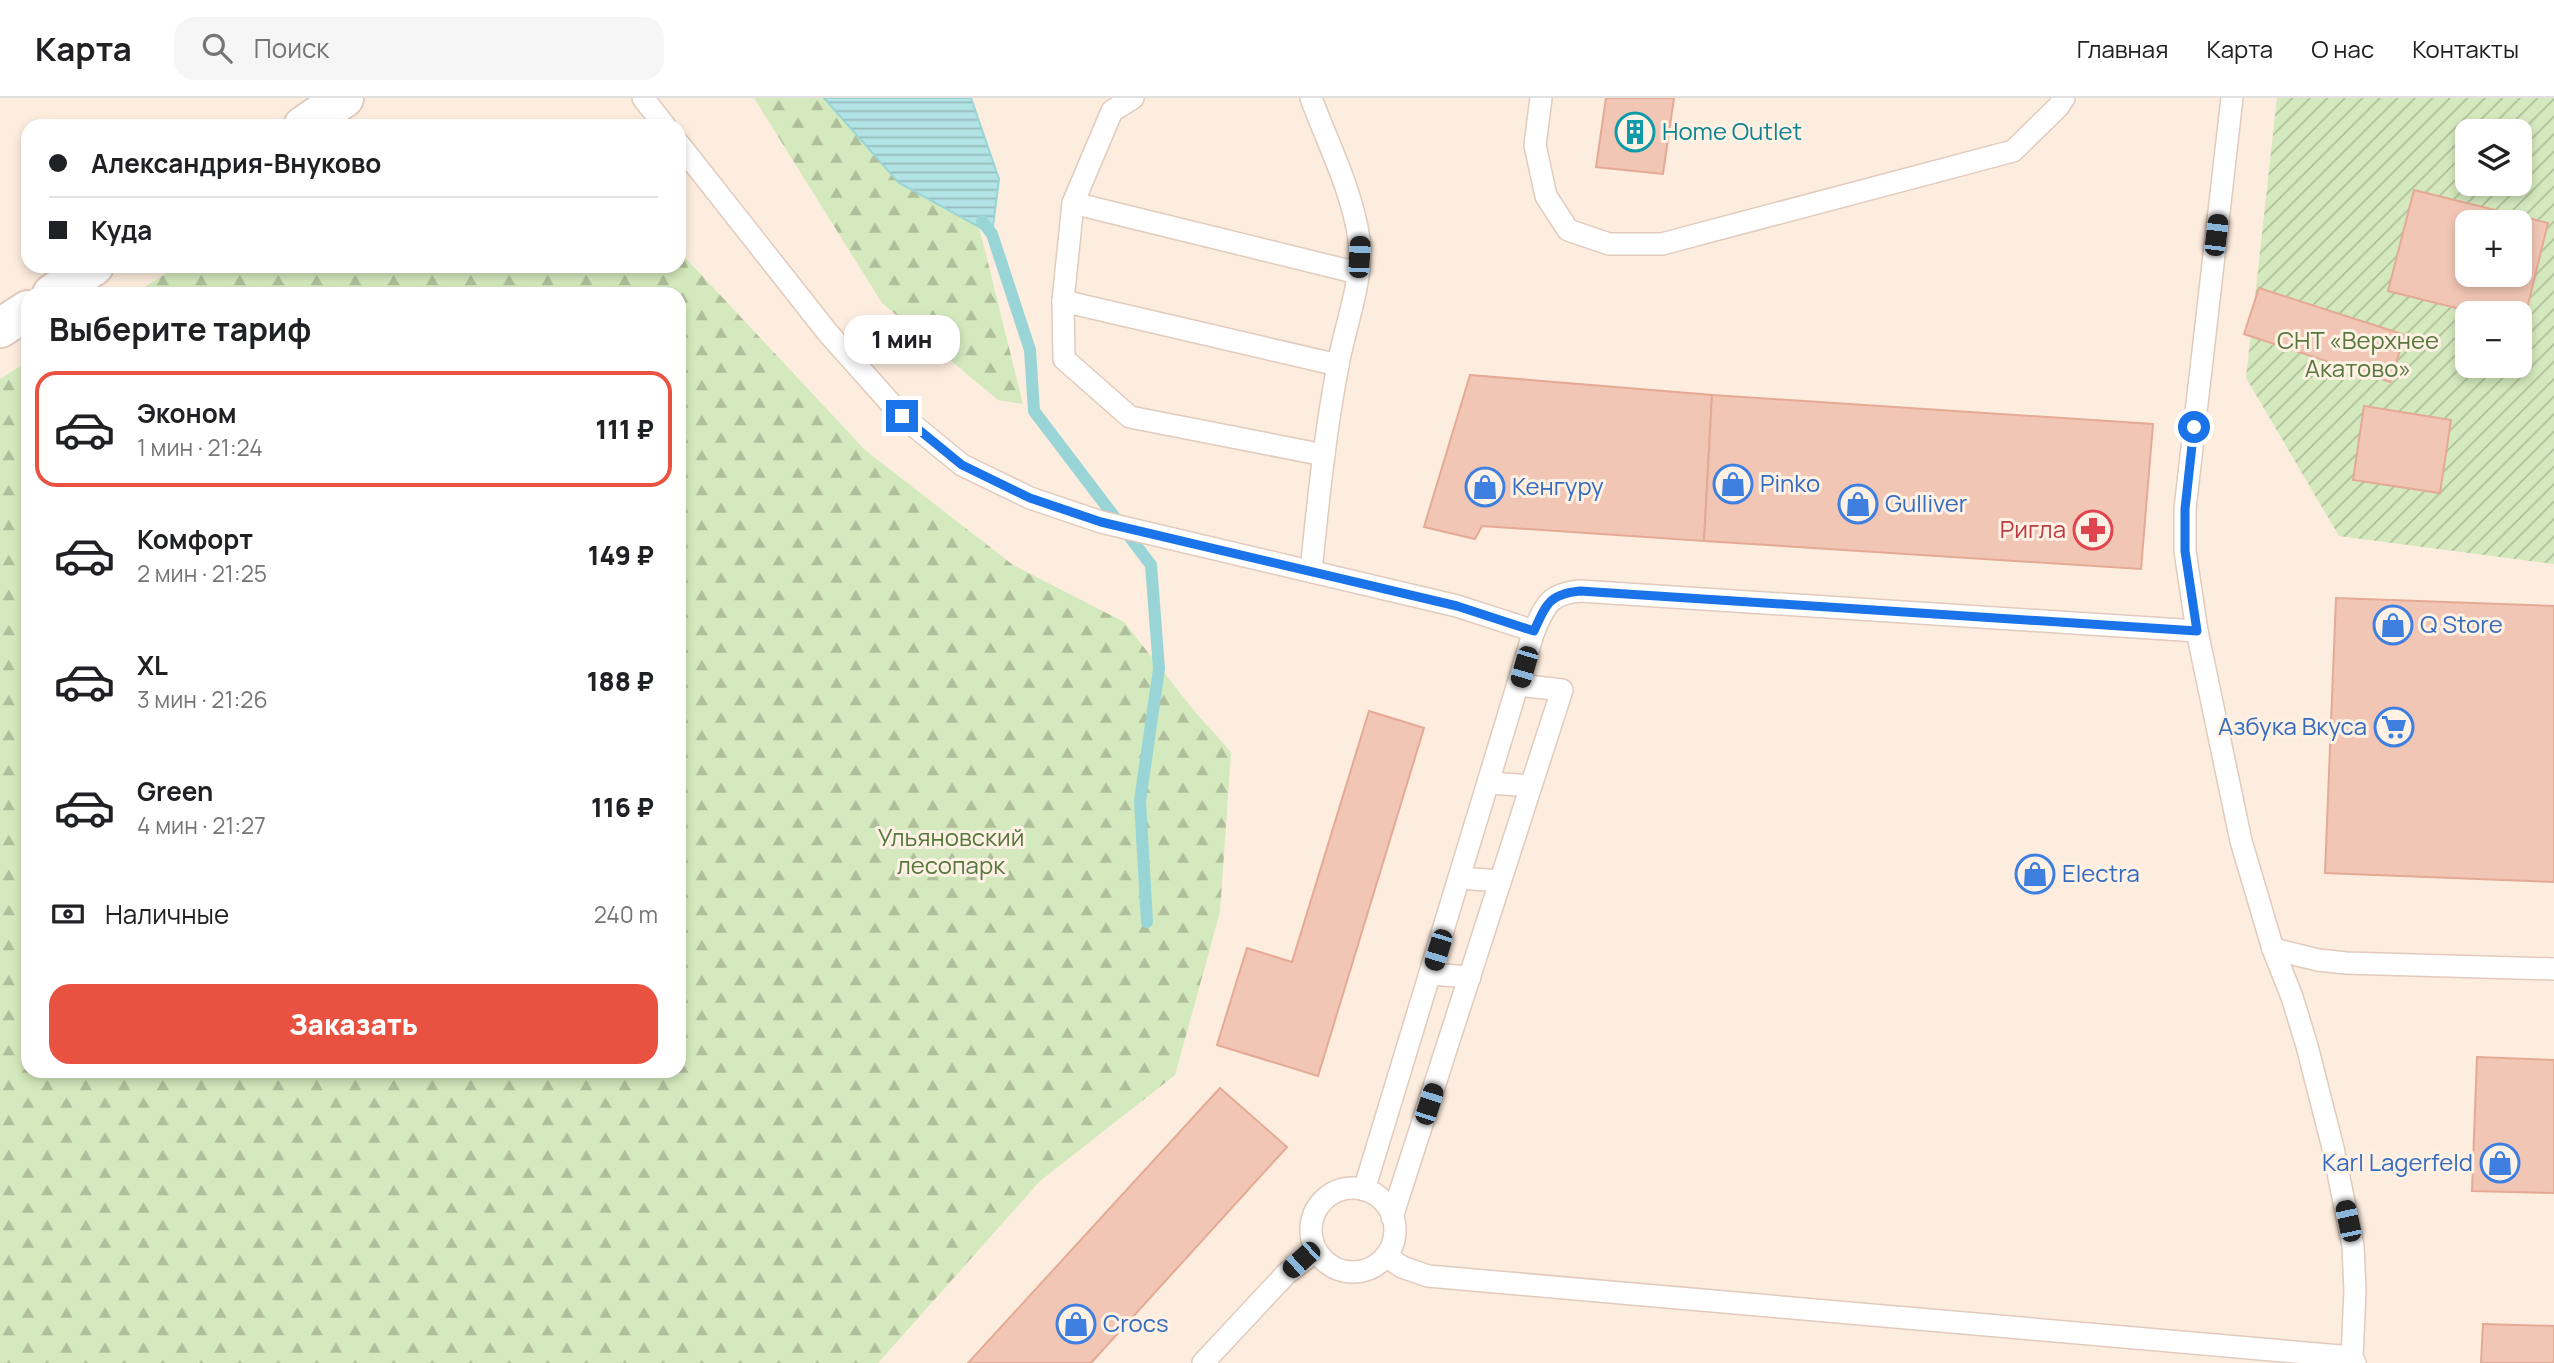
<!DOCTYPE html>
<html lang="ru">
<head>
<meta charset="utf-8">
<style>
  body { margin:0; font-family:Manrope,sans-serif; background:#f6f6f6; color:#202124; height:100vh; display:flex; flex-direction:column; font-size:26px; white-space:nowrap }
  * { box-sizing:border-box; margin:0 }
  p { font-size:23px; color:#757577 }
  .icon { flex:none; width:38px; height:38px; fill:none; stroke:currentColor; stroke-width:2; stroke-linecap:round; stroke-linejoin:round }
  .map { position:relative; flex:1; overflow:hidden }
  .side { position:absolute; left:21px; top:189px; width:665px; height:791px; display:flex; flex-direction:column; background:#fff; border-radius:21px; box-shadow:0 4px 10px #0003 }
  .side>* { flex:none }
  .banner { position:absolute; left:21px; top:21px; width:665px; height:154px; border-radius:21px; box-shadow:0 4px 10px #0003; display:grid; align-content:center; height:154px; padding:0 28px; background:#fff }
  .tools { position:absolute; left:2455px; top:21px; display:grid; gap:14px }
  .tools a { display:grid; place-items:center; width:77px; height:77px; border-radius:14px; background:#fff; box-shadow:0 4px 10px #0003; font-size:35px }
  .end { position:absolute; width:32px; height:32px; margin:-16px; border:9px solid #1a73e8; background:#fff; box-shadow:0 0 0 4px #fff }
  .from { border-radius:50% }
  .bubble { position:absolute; height:49px; border-radius:21px; background:#fff; box-shadow:0 4px 10px #0003; font-size:23px; font-weight:800; line-height:49px; text-align:center }
  .car { position:absolute; width:21px; height:42px; margin:-21px -10px; border-radius:9px; box-shadow:0 0 5px 2px #0007; background:linear-gradient(#222 24%,#8ab4d8 0 40%,#222 0 76%,#8ab4d8 0 86%,#222 0) }
  .banner b { display:flex; align-items:center; gap:24px; height:66px; font-size:26px }
  .banner b+b { border-top:2px solid #e0e0e0 }
  .banner i { width:18px; height:18px; background:#202124 }
  ul { padding:0; list-style:none }
  li { display:flex; align-items:center; gap:21px; height:116px; margin:0 14px 10px; padding:0 14px; border:4px solid transparent; border-radius:21px }
  li div { flex:1 }
  li b { display:block; font-size:26px }
  li em { font-style:normal; font-weight:800 }
  li.active { border-color:#e95240 }
  li>.icon { width:63px; height:63px; stroke-width:1.5 }
  h2 { padding:0 28px; font-size:32px; line-height:84px }
  .pay { display:flex; align-items:center; gap:18px; height:77px; padding:0 28px; font-size:26px }
  .pay p { margin-inline-start:auto }
  .primary-button { display:flex; gap:14px; margin-top:auto; padding:14px 28px }
  .primary-button a { flex:1; height:80px; border-radius:21px; background:#e95240; color:#fff; font-size:28px; font-weight:800; line-height:80px; text-align:center }
  header { display:flex; align-items:center; gap:42px; box-sizing:border-box; height:98px; padding:0 35px; background:#fff; border-bottom:2px solid #e0e0e0 }
  header strong { font-size:33px }
  nav { display:flex; gap:38px; margin-inline-start:auto; font-size:24px }
  .search { width:490px; height:63px; background:#f6f6f6; display:flex; align-items:center; gap:18px; box-sizing:border-box; padding:0 24px; border-radius:21px; color:#757577; font-size:26px }
  .map>svg:first-child { display:block }
  .forest { fill:url(#forest-firs) }
  .garden { fill:url(#garden-furrows); fill-rule:evenodd }
  .water { fill:url(#water-rules); stroke:#99d5d7; stroke-width:2 }
  .lines { fill:none; stroke-linecap:round; stroke-linejoin:round }
  .stream { stroke:#99d5d7; stroke-width:12 }
  .building { fill:#f2c6b5; stroke:#e4aa95; stroke-width:2; fill-rule:evenodd }
  .service-casing { stroke:#e2cabd; stroke-width:24 }
  .minor-casing { stroke:#e2cabd; stroke-width:42 }
  .service { stroke:#fff; stroke-width:21 }
  .minor { stroke:#fff; stroke-width:38 }
  .route { stroke:#1a73e8; stroke-width:9 }
  .labels { text-anchor:middle; stroke-width:6; stroke-linejoin:round; paint-order:stroke }
  .culture-label { font-size:24px; fill:#0d838f; stroke:#fff1e4; text-anchor:start }
  .park-label { font-size:24px; fill:#56783e; stroke:#fff1e4 }
  .shop-label { font-size:24px; fill:#366cbe; stroke:#fff1e4; text-anchor:start }
  .health-label { font-size:24px; fill:#be3a42; stroke:#fff1e4; text-anchor:end }
</style>
</head>
<body>
<header>
<strong>Карта</strong>
<div class="search"><svg class="icon" aria-label="search" viewBox="0 0 24 24"><circle cx="10" cy="10" r="6"/><path d="M15 15l6 6"/></svg>Поиск</div>
<nav><a>Главная</a><a>Карта</a><a>О нас</a><a>Контакты</a></nav>
</header>
<div class="map">
<svg width="2554" height="1265" viewBox="0 0 2554 1265">
  <defs>
    <pattern id="forest-firs" width="22" height="20" patternUnits="userSpaceOnUse" patternTransform="scale(1.75)"><rect width="22" height="20" fill="#d4e9bd"/><path d="M5 1l3.5 6h-7zM16 11l3.5 6h-7z" fill="#b0bf9b"/></pattern>
    <pattern id="garden-furrows" width="10" height="10" patternUnits="userSpaceOnUse" patternTransform="scale(1.75)"><rect width="10" height="10" fill="#d4e9bd"/><path d="M-1 1l2-2M0 10L10 0M9 11l2-2" fill="none" stroke="#b0bf9b"/></pattern>
    <pattern id="water-rules" width="6" height="5" patternUnits="userSpaceOnUse" patternTransform="scale(1.75)"><rect width="6" height="5" fill="#b3e4e5"/><path d="M0 2.5h6" fill="none" stroke="#96bbbb"/></pattern>
  </defs>
  <rect width="100%" height="100%" fill="#fcedde"/>
  <g class="forest">
    <polygon points="754,0 824,0 899,85 979,129 1023,306 998,302 882,205"/>
    <polygon points="679,153 865,352 1013,467 1124,524 1195,614 1231,654 1220,814 1175,977 1040,1083 878,1265 0,1265 0,281 28,263 28,973 679,973 679,196 134,196 177,168 679,168"/>
  </g>
  <path class="garden" d="M2277 0H2554V466L2339 438 2246 280ZM2468 33H2520V86H2468ZM2468 124H2520V177H2468ZM2468 215H2520V268H2468Z"/>
  <polygon class="water" points="824,0 971,0 999,81 992,136 899,85"/>
  <g class="lines">
    <polyline class="stream" points="982,123 992,136 1030,252 1034,313 1151,467 1159,571 1140,703 1147,824"/>
  </g>
  <g class="building">
    <polygon points="1606,0 1674,0 1663,76 1596,69"/>
    <path d="M2414 92 2548 125 2523 227 2520 226V215H2476L2388 193ZM2468 124H2520V177H2468Z"/>
    <polygon points="2259,190 2405,237 2390,284 2244,236"/>
    <polygon points="1470,277 1712,297 1704,443 1482,428 1475,441 1424,429"/>
    <polygon points="1712,297 2153,326 2141,471 1704,443"/>
    <polygon points="2364,308 2451,322 2440,395 2353,382"/>
    <polygon points="2336,500 2554,508 2554,784 2325,775"/>
    <polygon points="1369,613 1424,630 1318,978 1217,947 1247,850 1292,864"/>
    <polygon points="2477,959 2554,962 2554,1095 2472,1093"/>
    <polygon points="1220,990 1287,1049 1091,1265 968,1265"/>
    <polygon points="2483,1226 2554,1228 2554,1265 2481,1265"/>
  </g>
  <g class="lines">
    <defs>
      <g id="service">
        <polyline points="643,0 665,28"/>
        <polyline points="1133,0 1112,13 1073,105 1063,203 1064,261 1130,319 1324,357"/>
        <path d="M1311 0C1328 46 1352 92 1359 141 1364 180 1345 228 1338 267 1325 335 1318 404 1311 473"/>
        <polyline points="1541,0 1535,47 1546,98 1568,132 1609,146 1662,146 2013,53 2058,9 2064,0"/>
        <polyline points="679,46 828,235 902,318 962,367 1030,400 1101,424 1457,508 1534,533"/>
        <polyline points="1073,105 1358,175"/>
        <polyline points="1063,203 1338,267"/>
        <polyline points="2197,533 2185,453 2185,411 2232,0"/>
        <polyline points="1489,685 1531,688"/>
        <polyline points="1460,780 1500,783"/>
        <polyline points="2273,851 2318,862 2346,865 2554,871"/>
        <polyline points="1430,876 1470,879"/>
        <circle cx="1353" cy="1132" r="42"/>
        <path d="M1364 1092 1534 533C1546 506 1549 496 1580 493L2197 533 2241 743 2273 851 2292 899 2307 948 2333 1050 2353 1148 2355 1193 2352 1259 2355 1265"/>
        <polyline points="1392,1119 1562,592 1519,587"/>
        <polyline points="1386,1158 1402,1169 1428,1178 2352,1259"/>
        <polyline points="1203,1265 1286,1176 1316,1153"/>
      </g>
      <g id="minor">
        <polyline points="303,28 344,0"/>
        <polyline points="52,196 94,168"/>
        <polyline points="0,230 28,212"/>
      </g>
    </defs>
    <use href="#service" class="service-casing"/>
    <use href="#minor" class="minor-casing"/>
    <use href="#service" class="service"/>
    <use href="#minor" class="minor"/>
  </g>
  <g class="lines">
    <path class="route" d="M902 318 962 367 1030 400 1101 424 1457 508 1534 533C1546 506 1549 496 1580 493L2197 533 2185 453V411L2194 329"/>
  </g>
  <defs>
    <symbol id="building-ring" viewBox="-11 -11 22 22"><circle r="9.5" fill="#fff1e4" stroke="#0f9aa8" stroke-width="1.5"/><path d="M-4-6H4V6H1V3H-1V6H-4ZM-2.5-4.3h1.7v1.8h-1.7ZM.8-4.3h1.7v1.8H.8ZM-2.5-1h1.7V.8h-1.7ZM.8-1h1.7V.8H.8Z" fill="#0f9aa8"/></symbol>
    <symbol id="shop-ring" viewBox="-11 -11 22 22"><circle r="9.5" fill="#fff1e4" stroke="#3f7fe0" stroke-width="1.5"/><path d="M-5-2.5h2.3a2.7 3.5 0 0 1 5.4 0H5L5.5 6h-11ZM-1.5-2.5h3a1.5 2.3 0 0 0-3 0Z" fill="#3f7fe0"/></symbol>
    <symbol id="pharmacy-ring" viewBox="-11 -11 22 22"><circle r="9.5" fill="#fff1e4" stroke="#e0444e" stroke-width="1.5"/><path d="M-2-6h4v4h4v4h-4v4h-4v-4h-4v-4h4Z" fill="#e0444e"/></symbol>
    <symbol id="supermarket-ring" viewBox="-11 -11 22 22"><circle r="9.5" fill="#fff1e4" stroke="#3f7fe0" stroke-width="1.5"/><path d="M-6-5.5h2.5l.6 2H6L4.5 2H-2.5L-4.4-4H-6ZM-1.5 3.2a1.3 1.3 0 1 0 .1 0ZM3 3.2a1.3 1.3 0 1 0 .1 0Z" fill="#3f7fe0"/></symbol>
  </defs>
  <g fill-rule="evenodd">
    <use href="#building-ring" x="1613" y="12" width="44" height="44"/>
    <use href="#shop-ring" x="1711" y="364" width="44" height="44"/>
    <use href="#shop-ring" x="1463" y="367" width="44" height="44"/>
    <use href="#shop-ring" x="1836" y="384" width="44" height="44"/>
    <use href="#pharmacy-ring" x="2071" y="410" width="44" height="44"/>
    <use href="#shop-ring" x="2371" y="505" width="44" height="44"/>
    <use href="#supermarket-ring" x="2372" y="607" width="44" height="44"/>
    <use href="#shop-ring" x="2013" y="754" width="44" height="44"/>
    <use href="#shop-ring" x="2478" y="1043" width="44" height="44"/>
    <use href="#shop-ring" x="1054" y="1204" width="44" height="44"/>
  </g>
  <g class="labels">
    <g class="culture-label">
      <text x="1662" y="42">Home Outlet</text>
    </g>
    <g class="park-label">
      <text x="2358" y="251">СНТ «Верхнее<tspan x="2358" dy="28">Акатово»</tspan></text>
      <text x="951" y="748">Ульяновский<tspan x="951" dy="28">лесопарк</tspan></text>
    </g>
    <g class="shop-label">
      <text x="1760" y="394">Pinko</text>
      <text x="1512" y="397">Кенгуру</text>
      <text x="1885" y="414">Gulliver</text>
      <text x="2420" y="535">Q Store</text>
      <text x="2367" y="637" text-anchor="end">Азбука Вкуса</text>
      <text x="2062" y="784">Electra</text>
      <text x="2473" y="1073" text-anchor="end">Karl Lagerfeld</text>
      <text x="1103" y="1234">Crocs</text>
    </g>
    <g class="health-label">
      <text x="2066" y="440">Ригла</text>
    </g>
  </g>
</svg>
<div class="tools">
<a><svg class="icon" aria-label="layers" viewBox="0 0 24 24"><path d="M12 4l9 5-9 5-9-5zM3 14l9 5 9-5"/></svg></a>
<a>+</a>
<a>−</a>
</div>
<i class="end from" style="left:2194px;top:329px"></i>
<i class="end" style="left:902px;top:318px"></i>
<div class="bubble" style="left:844px;top:217px;width:116px">1 мин</div>
<i class="car" style="left:2216px;top:137px;rotate:7deg"></i>
<i class="car" style="left:1359px;top:159px;rotate:3deg"></i>
<i class="car" style="left:1524px;top:569px;rotate:196deg"></i>
<i class="car" style="left:1438px;top:852px;rotate:197deg"></i>
<i class="car" style="left:1429px;top:1006px;rotate:18deg"></i>
<i class="car" style="left:2348px;top:1123px;rotate:348deg"></i>
<i class="car" style="left:1301px;top:1162px;rotate:228deg"></i>
<div class="banner">
<b><i class="from"></i>Александрия-Внуково</b>
<b><i></i>Куда</b>
</div>
<section class="side">
<h2>Выберите тариф</h2>
<ul>
<li class="active"><svg class="icon" aria-label="car" viewBox="0 0 24 24"><path d="M5 17H2v-5l4-1 3-4h7l3 4 3 1v5h-3M9 17h6M6 11h13"/><circle cx="7" cy="17" r="2"/><circle cx="17" cy="17" r="2"/></svg><div><b>Эконом</b><p>1 мин · 21:24</p></div><em>111 ₽</em></li>
<li><svg class="icon" aria-label="car" viewBox="0 0 24 24"><path d="M5 17H2v-5l4-1 3-4h7l3 4 3 1v5h-3M9 17h6M6 11h13"/><circle cx="7" cy="17" r="2"/><circle cx="17" cy="17" r="2"/></svg><div><b>Комфорт</b><p>2 мин · 21:25</p></div><em>149 ₽</em></li>
<li><svg class="icon" aria-label="car" viewBox="0 0 24 24"><path d="M5 17H2v-5l4-1 3-4h7l3 4 3 1v5h-3M9 17h6M6 11h13"/><circle cx="7" cy="17" r="2"/><circle cx="17" cy="17" r="2"/></svg><div><b>XL</b><p>3 мин · 21:26</p></div><em>188 ₽</em></li>
<li><svg class="icon" aria-label="car" viewBox="0 0 24 24"><path d="M5 17H2v-5l4-1 3-4h7l3 4 3 1v5h-3M9 17h6M6 11h13"/><circle cx="7" cy="17" r="2"/><circle cx="17" cy="17" r="2"/></svg><div><b>Green</b><p>4 мин · 21:27</p></div><em>116 ₽</em></li>
</ul>
<div class="pay"><svg class="icon" aria-label="cash" viewBox="0 0 24 24"><path d="M3 7h18v10H3z"/><circle cx="12" cy="12" r="2"/></svg>Наличные<p>240 m</p></div>
<div class="primary-button"><a>Заказать</a></div>
</section>
</div>
</body>
</html>
